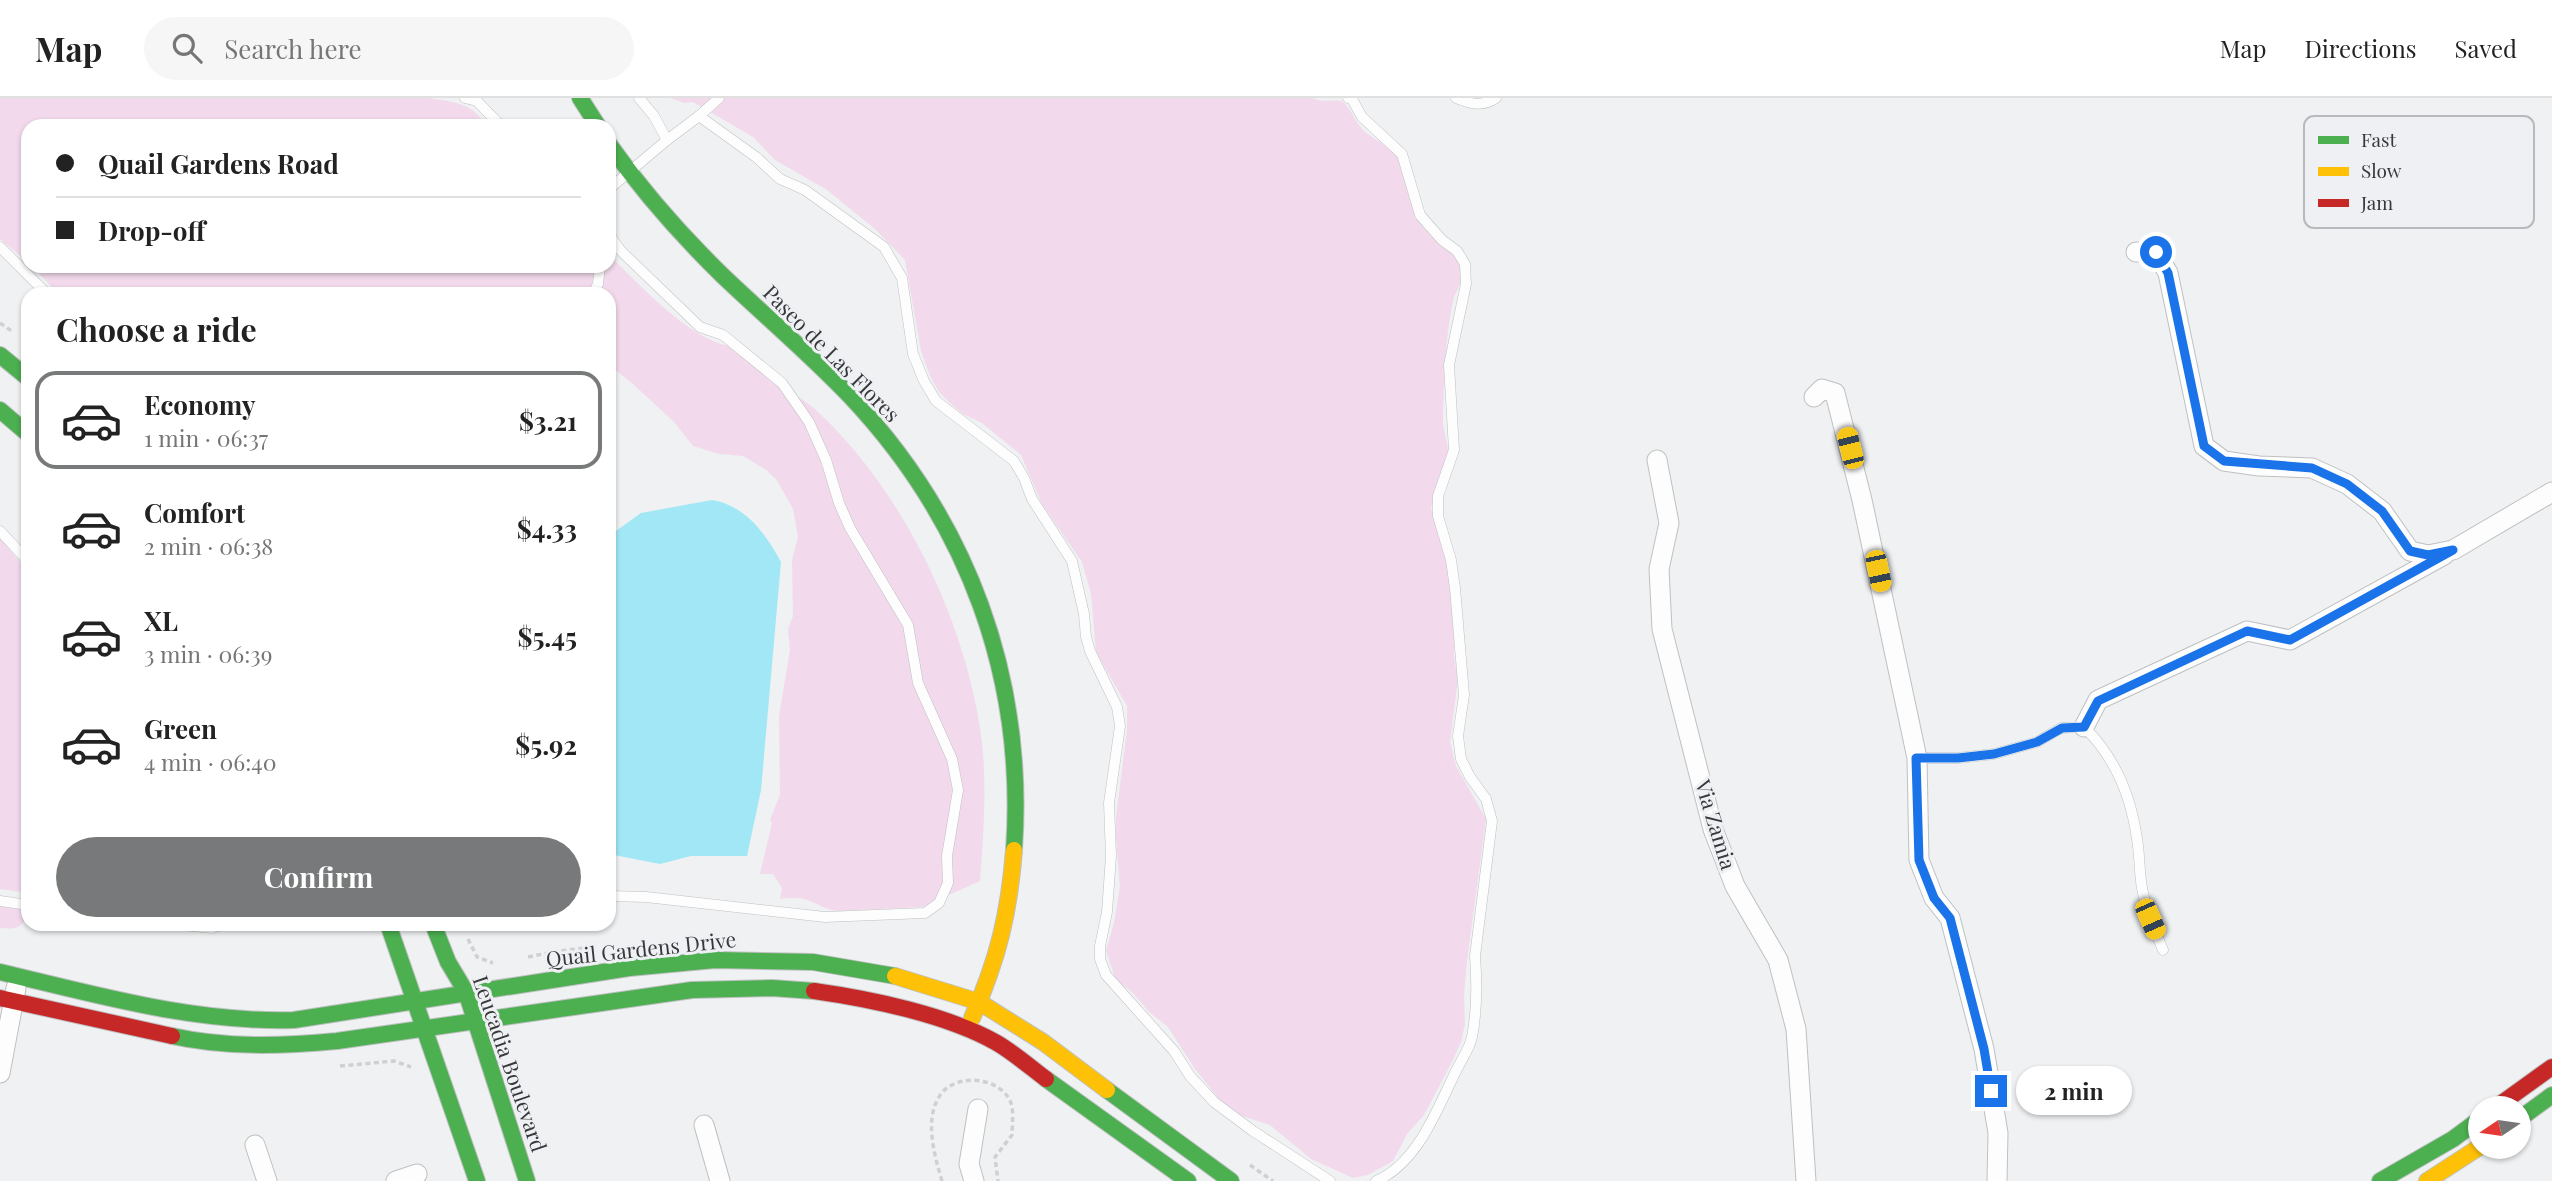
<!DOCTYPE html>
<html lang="en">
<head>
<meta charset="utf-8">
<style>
  body { margin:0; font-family:"Playfair Display",serif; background:#f6f6f6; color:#222; height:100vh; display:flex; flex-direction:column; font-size:26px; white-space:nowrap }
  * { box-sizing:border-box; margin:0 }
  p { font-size:23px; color:#767676 }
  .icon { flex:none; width:38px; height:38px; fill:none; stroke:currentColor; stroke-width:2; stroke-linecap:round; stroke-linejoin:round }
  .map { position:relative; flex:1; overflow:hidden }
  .panel { position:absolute; left:21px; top:189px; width:595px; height:644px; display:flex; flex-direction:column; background:#fff; border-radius:21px; box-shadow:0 2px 5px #0004 }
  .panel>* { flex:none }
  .guide { position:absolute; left:21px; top:21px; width:595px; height:154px; border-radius:21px; box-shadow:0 2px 5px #0004; display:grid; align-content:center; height:154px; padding:0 35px; background:#fff }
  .needle { width:46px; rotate:257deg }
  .fabs { position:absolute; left:2468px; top:998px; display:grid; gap:14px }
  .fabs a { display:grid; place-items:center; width:63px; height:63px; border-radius:50%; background:#fff; box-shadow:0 2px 5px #0004; font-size:35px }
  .end { position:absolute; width:32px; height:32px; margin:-16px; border:9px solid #1a73e8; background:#fff; box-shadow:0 0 0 4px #fff }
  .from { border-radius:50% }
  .bubble { position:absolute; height:49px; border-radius:24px; background:#fff; box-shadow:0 2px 5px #0004; font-size:23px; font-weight:700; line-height:49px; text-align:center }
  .car { position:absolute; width:21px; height:42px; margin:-21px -10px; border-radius:9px; box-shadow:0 0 5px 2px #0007; background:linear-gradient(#f5c518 24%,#345 0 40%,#f5c518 0 76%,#345 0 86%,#f5c518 0) }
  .guide b { display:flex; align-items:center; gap:24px; height:66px; font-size:26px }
  .guide b+b { border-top:2px solid #e0e0e0 }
  .guide i { width:18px; height:18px; background:#222 }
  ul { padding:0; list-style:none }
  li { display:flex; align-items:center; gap:21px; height:98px; margin:0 14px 10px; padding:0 21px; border:4px solid transparent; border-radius:21px }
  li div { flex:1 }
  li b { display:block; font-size:26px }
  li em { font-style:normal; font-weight:700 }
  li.selected { border-color:#77797a }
  li>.icon { width:63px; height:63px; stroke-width:1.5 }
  h2 { padding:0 35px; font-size:32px; line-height:84px }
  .cta { display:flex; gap:14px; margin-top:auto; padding:14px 35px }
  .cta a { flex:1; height:80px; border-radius:42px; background:#77797a; color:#fff; font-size:28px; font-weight:700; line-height:80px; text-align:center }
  header { display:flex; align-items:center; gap:42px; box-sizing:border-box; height:98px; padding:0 35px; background:#fff; border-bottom:2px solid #e0e0e0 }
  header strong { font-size:33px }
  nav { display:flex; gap:38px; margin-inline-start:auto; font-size:24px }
  .search { width:490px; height:63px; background:#f6f6f6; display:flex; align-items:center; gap:18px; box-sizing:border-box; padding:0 24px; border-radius:38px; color:#767676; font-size:26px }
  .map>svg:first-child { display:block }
  .green { fill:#f2daec }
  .water { fill:#a1e7f5 }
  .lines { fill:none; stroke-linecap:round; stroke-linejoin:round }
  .lane-casing { stroke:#bfc0c1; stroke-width:11 }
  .street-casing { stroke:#bfc0c1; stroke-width:21 }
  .fast-casing { stroke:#bfc0c1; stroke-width:18 }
  .slow-casing { stroke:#bfc0c1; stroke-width:18 }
  .jam-casing { stroke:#bfc0c1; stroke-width:18 }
  .path { stroke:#d0d0d0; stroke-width:3.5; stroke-dasharray:5 3.5; stroke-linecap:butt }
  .lane { stroke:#fdfdfd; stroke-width:10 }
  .street { stroke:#fdfdfd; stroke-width:19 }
  .fast { stroke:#4caf50; stroke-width:16 }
  .slow { stroke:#ffc107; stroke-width:16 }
  .jam { stroke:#c62828; stroke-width:16 }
  .route { stroke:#1a73e8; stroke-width:9 }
  .labels { text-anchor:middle; stroke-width:6; stroke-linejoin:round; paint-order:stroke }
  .street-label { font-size:21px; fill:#373839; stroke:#eef0f4 }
  .key { fill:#eef0f4; stroke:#b7b9bc; stroke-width:2 }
  .key-label { font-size:19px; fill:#373839 }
</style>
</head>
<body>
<header>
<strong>Map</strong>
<div class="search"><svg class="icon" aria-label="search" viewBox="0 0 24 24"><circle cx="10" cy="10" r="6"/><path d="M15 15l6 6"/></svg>Search here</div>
<nav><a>Map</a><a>Directions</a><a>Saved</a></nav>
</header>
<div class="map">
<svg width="2552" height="1083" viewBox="0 0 2552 1083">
  <rect width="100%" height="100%" fill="#eff1f3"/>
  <g class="green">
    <path d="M0 0H429C453 4 474 5 486 28H28V164L0 141Z"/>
    <path d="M670 0H1313C1323 6 1335 0 1343 4 1351 10 1355 25 1365 34 1377 43 1395 51 1401 65 1410 86 1411 111 1424 130 1435 146 1458 153 1462 173 1464 184 1455 193 1453 203 1445 241 1444 281 1443 320 1442 333 1449 344 1448 357L1431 409 1447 468 1454 524V560L1458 581 1450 644 1456 668 1486 721 1467 863 1464 897 1465 926 1461 944 1452 964 1424 1017 1407 1036 1393 1063 1368 1077 1353 1080 1311 1061 1270 1027 1239 1017 1218 1000 1195 971 1168 929 1149 914 1132 894 1116 882 1106 853 1114 825 1120 788 1116 741V719L1127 632V608L1096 554 1091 496 1082 464 1042 406 1021 357 982 325 963 316 950 305 939 294 930 278 921 253 905 162 875 131 827 92 775 62 753 39 693 4 684 5Z"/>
    <path d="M609 157C639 186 687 239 728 248 748 263 768 278 788 292 798 299 809 305 818 314 900 390 961 514 979 624 988 676 984 730 980 783L922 809 838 813C827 812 820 807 810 803 800 799 790 800 780 801L782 790 773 776H760L772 725 770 722 780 697 779 618 790 552 788 531 793 518 792 462 798 439 793 411 776 381 765 371 743 358 719 356 693 348 674 324 633 286 609 267V196H58L32 168H609Z"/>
    <polygon points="0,440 28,474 28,795 0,791"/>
    <path d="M0 806 21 810 26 819C21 832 12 831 0 830Z"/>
  </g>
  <path class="water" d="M712 402C746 408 765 435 781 464L761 692 747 758H691L660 766 609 756V438L641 415Z"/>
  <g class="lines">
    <defs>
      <g id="lane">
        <polyline points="465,0 477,3 501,28"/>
        <polyline points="639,0 654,18 667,42 699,18 756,59 780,81 805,92 884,149 902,180 913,256 924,283 936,303 1014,363 1024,380 1032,401 1072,463 1084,516 1086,539 1090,553 1117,609 1120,628 1109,705 1111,758 1107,814 1100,848 1100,861 1106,877 1174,953 1190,978 1214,1004 1253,1033 1330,1083"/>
        <path d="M1348 0 1352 1 1362 19 1402 56 1420 117 1442 142 1457 153 1465 166 1466 186 1449 267 1454 352 1438 398V418L1451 462 1455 490 1464 597 1458 638 1461 661 1470 679 1486 701 1492 723 1475 858C1477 884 1477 913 1472 939 1470 950 1461 962 1456 973 1437 1011 1418 1065 1376 1083"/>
        <path d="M1456 0C1470 6 1482 9 1496 0"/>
        <polyline points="699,18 719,0"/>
        <polyline points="609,91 667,42"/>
        <polyline points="609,136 620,152 700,229 723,237 782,285 809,324 826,362 839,405 850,430 908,527 918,585 952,661 958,692 947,758 948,785 939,805 925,815 825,819 646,799 609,798"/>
        <polyline points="0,149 47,196"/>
        <polyline points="593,196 598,186 600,168"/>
        <polyline points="0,433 28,463"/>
        <path d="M1917 660H1958L1994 656 2037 644 2061 630 2084 629C2115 659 2131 698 2137 741 2140 757 2139 774 2142 790 2146 812 2154 831 2163 852"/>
        <polyline points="0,803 28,807"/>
        <polyline points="174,826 212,830 223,826"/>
      </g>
      <g id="street">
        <polyline points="2136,154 2156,154 2168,175 2204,348 2224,363 2259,368 2312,370 2347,386 2382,413 2410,453 2428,457 2453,452 2552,394"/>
        <polyline points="1814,299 1822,291 1835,295 1862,402 1917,660 1919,762 1934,800 1950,820 1984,951 1998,1035 1997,1083"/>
        <polyline points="1657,362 1669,425 1659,471 1662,531 1713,731 1735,788 1778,862 1796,931 1806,1083"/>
        <polyline points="2084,629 2098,602 2247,533 2290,542 2444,457"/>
        <polyline points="0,975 16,890"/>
        <polyline points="704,1027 720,1083"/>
        <polyline points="255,1047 267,1083"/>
        <polyline points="396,1083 417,1076"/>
        <polyline points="974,1083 969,1066 978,1011"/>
      </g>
      <g id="fast">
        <polyline points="580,0 598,28"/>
        <path d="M609 46C643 94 681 137 723 178 765 218 810 256 850 298 968 423 1026 580 1014 752"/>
        <polyline points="0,257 28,280"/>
        <polyline points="0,312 28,336"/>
        <polyline points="388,826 477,1083"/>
        <polyline points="433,826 448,864 466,894 527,1083"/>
        <path d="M0 874C97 897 194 925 294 922L629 870 715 862 813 864 895 878"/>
        <path d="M172 938C226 950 283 948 337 943L692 892 772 890 814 893"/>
        <polyline points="1046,981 1188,1083"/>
        <polyline points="1107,992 1231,1083"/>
        <polyline points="2518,1022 2552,997"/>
        <polyline points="2380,1083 2453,1041 2480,1021"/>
      </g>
      <g id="slow">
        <polyline points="895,878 979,904 1043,944 1107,992"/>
        <path d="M972 920C998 861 1009 816 1014 752"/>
        <polyline points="2427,1083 2481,1048"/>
      </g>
      <g id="jam">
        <path d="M814 893C871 901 948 917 997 945 1014 955 1030 969 1046 981"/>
        <polyline points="0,900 172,938"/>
        <polyline points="2495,1010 2552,969"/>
      </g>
    </defs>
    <use href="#lane" class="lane-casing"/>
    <use href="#street" class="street-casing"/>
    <use href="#fast" class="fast-casing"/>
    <use href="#slow" class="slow-casing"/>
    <use href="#jam" class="jam-casing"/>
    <g class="path">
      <polyline points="0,225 13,234"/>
      <polyline points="468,841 477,859 493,865"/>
      <polyline points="528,859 558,853 596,849"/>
      <polyline points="340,968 394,963 411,969"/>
      <polyline points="2503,1055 2513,1048"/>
      <polyline points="1250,1067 1273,1083"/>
      <path d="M942 1083C935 1059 924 1023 939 999 953 974 1001 978 1011 1005 1014 1014 1012 1028 1012 1037L995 1059 998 1083"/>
    </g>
    <use href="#lane" class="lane"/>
    <use href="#street" class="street"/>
    <use href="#fast" class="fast"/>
    <use href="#slow" class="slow"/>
    <use href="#jam" class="jam"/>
  </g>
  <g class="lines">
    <polyline class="route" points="1991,993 1984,951 1950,820 1934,800 1919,762 1916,660 1958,660 1994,656 2037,644 2062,630 2084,629 2098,603 2247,533 2290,542 2453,452 2428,457 2410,453 2382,413 2347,386 2312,370 2224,363 2204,348 2168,175 2156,154"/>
  </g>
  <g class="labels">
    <g class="street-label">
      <text transform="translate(831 256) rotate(45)" y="7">Paseo de Las Flores</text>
      <text transform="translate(1715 727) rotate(73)" y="7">Via Zamia</text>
      <text transform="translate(641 852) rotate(-6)" y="7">Quail Gardens Drive</text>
      <text transform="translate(509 966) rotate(71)" y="7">Leucadia Boulevard</text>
    </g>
  </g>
  <rect x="2304" y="18" width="230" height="112" rx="10" class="key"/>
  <rect x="2318" y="38" width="31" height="8" fill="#4caf50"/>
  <rect x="2318" y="69" width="31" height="9" fill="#ffc107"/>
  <rect x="2318" y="101" width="31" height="8" fill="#c62828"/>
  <g class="key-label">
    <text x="2361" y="49">Fast</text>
    <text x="2361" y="80">Slow</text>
    <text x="2361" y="112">Jam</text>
  </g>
</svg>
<div class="fabs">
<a><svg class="needle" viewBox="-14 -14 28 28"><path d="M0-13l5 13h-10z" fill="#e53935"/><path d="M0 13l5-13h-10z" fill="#767676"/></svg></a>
</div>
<i class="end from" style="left:2156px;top:154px"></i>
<i class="end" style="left:1991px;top:993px"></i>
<div class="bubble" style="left:2016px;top:968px;width:116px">2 min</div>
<i class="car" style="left:1850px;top:350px;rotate:346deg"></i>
<i class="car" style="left:1878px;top:473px;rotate:168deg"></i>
<i class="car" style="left:2150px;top:821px;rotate:156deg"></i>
<div class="guide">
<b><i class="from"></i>Quail Gardens Road</b>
<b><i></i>Drop-off</b>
</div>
<section class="panel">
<h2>Choose a ride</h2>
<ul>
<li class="selected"><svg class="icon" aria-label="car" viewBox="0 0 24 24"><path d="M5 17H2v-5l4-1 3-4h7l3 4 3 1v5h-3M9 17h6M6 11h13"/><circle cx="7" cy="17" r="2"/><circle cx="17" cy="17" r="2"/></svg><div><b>Economy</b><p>1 min · 06:37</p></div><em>$3.21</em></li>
<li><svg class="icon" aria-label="car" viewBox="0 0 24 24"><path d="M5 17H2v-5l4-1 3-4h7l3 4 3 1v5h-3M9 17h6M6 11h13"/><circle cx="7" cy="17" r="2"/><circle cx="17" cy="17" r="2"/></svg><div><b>Comfort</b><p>2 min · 06:38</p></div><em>$4.33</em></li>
<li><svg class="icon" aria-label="car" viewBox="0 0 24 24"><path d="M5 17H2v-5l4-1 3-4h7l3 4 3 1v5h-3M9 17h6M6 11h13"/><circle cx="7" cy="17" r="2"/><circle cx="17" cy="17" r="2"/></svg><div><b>XL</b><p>3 min · 06:39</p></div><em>$5.45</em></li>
<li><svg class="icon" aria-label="car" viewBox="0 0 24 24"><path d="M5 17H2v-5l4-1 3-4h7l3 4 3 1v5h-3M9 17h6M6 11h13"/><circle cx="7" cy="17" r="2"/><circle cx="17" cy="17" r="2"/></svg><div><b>Green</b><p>4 min · 06:40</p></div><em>$5.92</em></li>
</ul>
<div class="cta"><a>Confirm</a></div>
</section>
</div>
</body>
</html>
